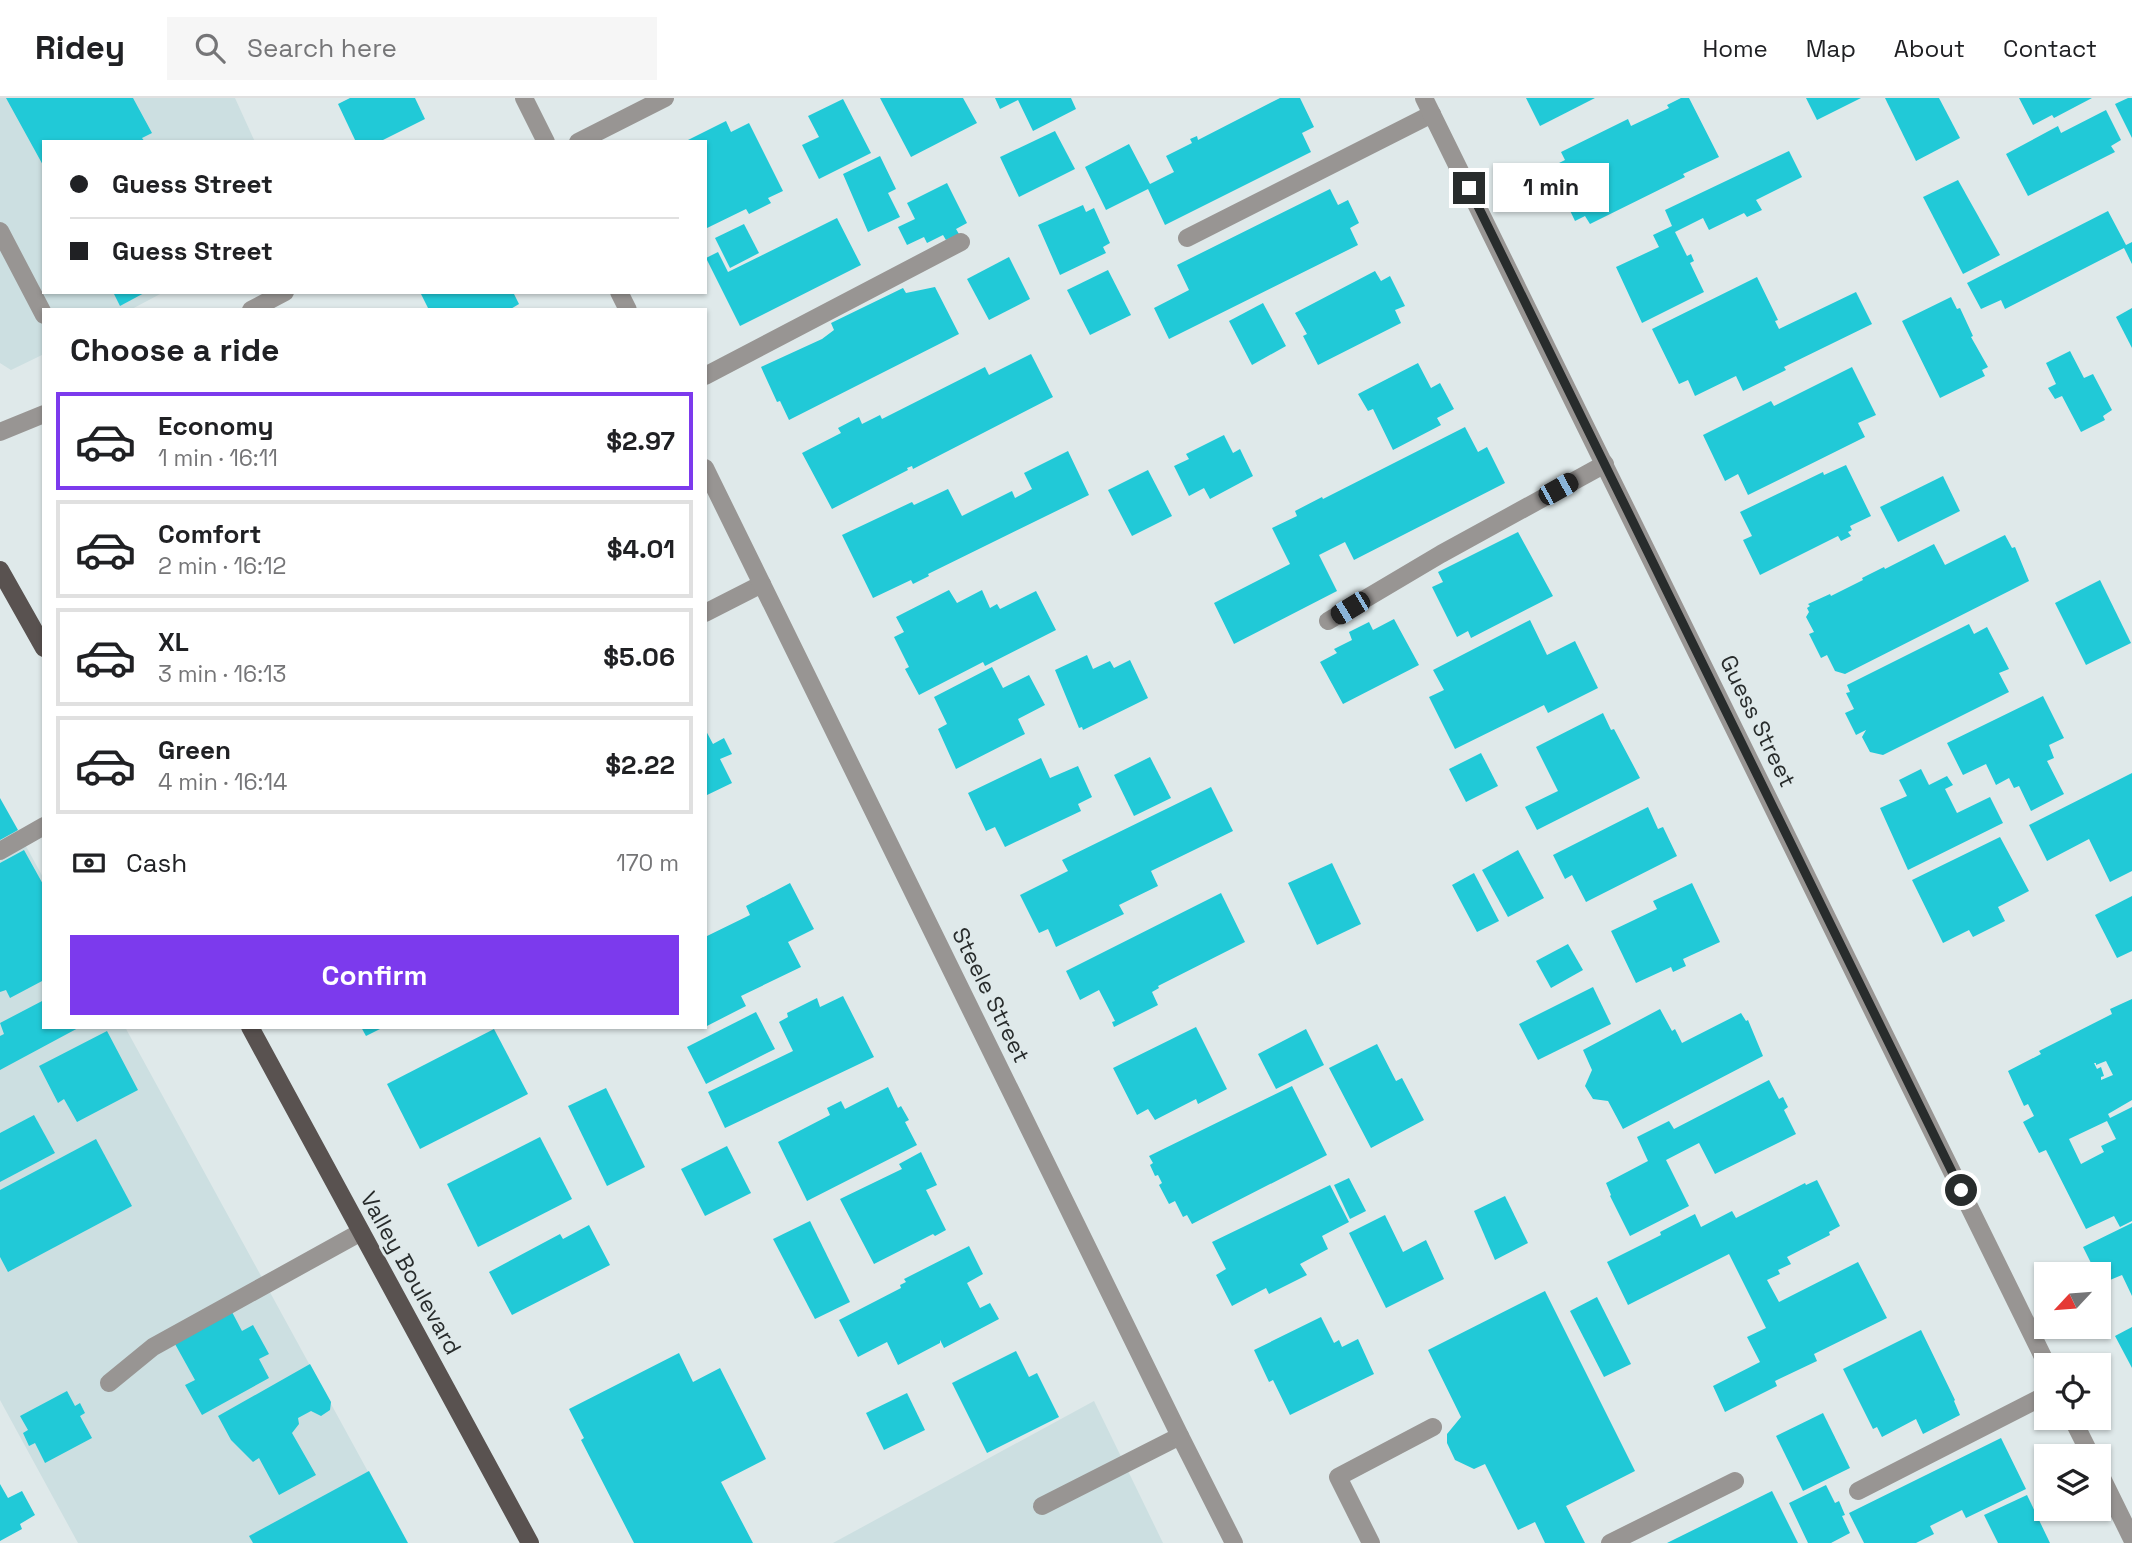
<!DOCTYPE html>
<html lang="en">
<head>
<meta charset="utf-8">
<style>
  body { margin:0; font-family:"Space Grotesk",sans-serif; background:#f6f6f6; color:#202124; height:100vh; display:flex; flex-direction:column; font-size:26px; white-space:nowrap }
  * { box-sizing:border-box; margin:0 }
  p { font-size:23px; color:#757577 }
  .icon { flex:none; width:38px; height:38px; fill:none; stroke:currentColor; stroke-width:2; stroke-linecap:round; stroke-linejoin:round }
  .map { position:relative; flex:1; overflow:hidden }
  .sheet { position:absolute; left:42px; top:210px; width:665px; height:721px; display:flex; flex-direction:column; background:#fff; border-radius:0px; box-shadow:0 2px 5px #0004 }
  .sheet>* { flex:none }
  .guide { position:absolute; left:42px; top:42px; width:665px; height:154px; border-radius:0px; box-shadow:0 2px 5px #0004; display:grid; align-content:center; height:154px; padding:0 28px; background:#fff }
  .needle { width:46px; rotate:244deg }
  .controls { position:absolute; left:2034px; top:1164px; display:grid; gap:14px }
  .controls a { display:grid; place-items:center; width:77px; height:77px; border-radius:0px; background:#fff; box-shadow:0 2px 5px #0004; font-size:35px }
  .end { position:absolute; width:32px; height:32px; margin:-16px; border:9px solid #282c2c; background:#fff; box-shadow:0 0 0 4px #fff }
  .from { border-radius:50% }
  .bubble { position:absolute; height:49px; border-radius:0px; background:#fff; box-shadow:0 2px 5px #0004; font-size:23px; font-weight:700; line-height:49px; text-align:center }
  .car { position:absolute; width:21px; height:42px; margin:-21px -10px; border-radius:9px; box-shadow:0 0 5px 2px #0007; background:linear-gradient(#222 24%,#8ab4d8 0 40%,#222 0 76%,#8ab4d8 0 86%,#222 0) }
  .guide b { display:flex; align-items:center; gap:24px; height:66px; font-size:26px }
  .guide b+b { border-top:2px solid #e0e0e0 }
  .guide i { width:18px; height:18px; background:#202124 }
  ul { padding:0; list-style:none }
  li { display:flex; align-items:center; gap:21px; height:98px; margin:0 14px 10px; padding:0 14px; border:4px solid #e0e0e0; border-radius:0px }
  li div { flex:1 }
  li b { display:block; font-size:26px }
  li em { font-style:normal; font-weight:700 }
  li.on { border-color:#7c3aed }
  li>.icon { width:63px; height:63px; stroke-width:1.5 }
  h2 { padding:0 28px; font-size:32px; line-height:84px }
  .pay { display:flex; align-items:center; gap:18px; height:77px; padding:0 28px; font-size:26px }
  .pay p { margin-inline-start:auto }
  .action { display:flex; gap:14px; margin-top:auto; padding:14px 28px }
  .action a { flex:1; height:80px; border-radius:0px; background:#7c3aed; color:#fff; font-size:28px; font-weight:700; line-height:80px; text-align:center }
  header { display:flex; align-items:center; gap:42px; box-sizing:border-box; height:98px; padding:0 35px; background:#fff; border-bottom:2px solid #e0e0e0 }
  header strong { font-size:33px }
  nav { display:flex; gap:38px; margin-inline-start:auto; font-size:24px }
  .search { width:490px; height:63px; background:#f6f6f6; display:flex; align-items:center; gap:18px; box-sizing:border-box; padding:0 24px; border-radius:0px; color:#757577; font-size:26px }
  .map>svg:first-child { display:block }
  .built { fill:#ccdfe1 }
  .building { fill:#21c9d7; fill-rule:evenodd }
  .lines { fill:none; stroke-linecap:round; stroke-linejoin:round }
  .service { stroke:#989593; stroke-width:18 }
  .minor { stroke:#989593; stroke-width:18 }
  .primary { stroke:#595250; stroke-width:18 }
  .route { stroke:#282c2c; stroke-width:9 }
  .labels { text-anchor:middle; stroke-width:6; stroke-linejoin:round; paint-order:stroke }
  .street-label { font-size:23px; fill:#282c2c; stroke:#dfe9ea }
</style>
</head>
<body>
<header>
<strong>Ridey</strong>
<div class="search"><svg class="icon" aria-label="search" viewBox="0 0 24 24"><circle cx="10" cy="10" r="6"/><path d="M15 15l6 6"/></svg>Search here</div>
<nav><a>Home</a><a>Map</a><a>About</a><a>Contact</a></nav>
</header>
<div class="map">
<svg width="2132" height="1445" viewBox="0 0 2132 1445">
  <rect width="100%" height="100%" fill="#dfe9ea"/>
  <g class="built">
    <polygon points="0,0 235,0 255,44 44,44 44,194 164,194 130,212 44,212 44,256 11,272 0,265"/>
    <polygon points="0,701 44,781 44,929 125,929 407,1445 78,1445 0,1302"/>
    <polygon points="1094,1303 1163,1445 833,1445"/>
  </g>
  <g class="building">
    <polygon points="6,0 133,0 152,35 142,40 145,44 44,44 44,69"/>
    <polygon points="350,0 415,0 425,21 379,44 356,44 338,6"/>
    <polygon points="880,0 963,0 977,25 911,59"/>
    <polygon points="995,0 1071,0 1076,11 1033,33 1018,2 1000,11"/>
    <polygon points="1280,0 1300,0 1314,29 1302,35 1311,54 1165,127 1148,91 1106,112 1085,69 1129,46 1150,86 1174,74 1166,58 1192,45 1190,41 1197,38 1198,42"/>
    <polygon points="1526,0 1595,0 1540,28"/>
    <polygon points="1681,0 1689,0 1719,59 1683,76 1685,79 1590,126 1585,118 1575,123 1563,98 1569,95 1555,67 1565,62 1561,54 1628,21 1631,28 1669,10 1667,7"/>
    <polygon points="1806,0 1861,0 1817,22"/>
    <polygon points="1885,0 1939,0 1960,40 1916,63"/>
    <polygon points="2019,0 2092,0 2054,20 2052,17 2033,27"/>
    <polygon points="2128,0 2132,0 2132,40 2115,6"/>
    <polygon points="843,1 871,55 819,81 802,47 819,39 808,18"/>
    <polygon points="2106,12 2121,42 2111,48 2115,54 2028,98 2006,56 2058,28 2061,35"/>
    <polygon points="726,23 731,34 749,25 783,93 768,100 771,105 749,116 746,111 705,131 705,44 684,44"/>
    <polygon points="1055,33 1075,71 1019,99 1000,59"/>
    <polygon points="1789,53 1802,79 1756,102 1762,112 1747,119 1744,115 1709,132 1703,120 1675,134 1687,158 1691,156 1694,163 1690,165 1704,194 1642,225 1616,169 1659,149 1653,137 1672,128 1665,112"/>
    <polygon points="880,58 896,91 888,95 900,119 868,134 843,76"/>
    <polygon points="1958,82 2000,157 1963,176 1923,99"/>
    <polygon points="947,85 967,125 956,131 959,136 946,142 943,137 927,145 924,139 907,147 898,129 915,121 907,105"/>
    <polygon points="1330,91 1338,107 1348,102 1359,125 1350,130 1358,147 1169,241 1154,210 1189,192 1177,167"/>
    <polygon points="1083,107 1086,114 1094,110 1110,145 1103,149 1106,155 1060,177 1038,127"/>
    <polygon points="2108,113 2126,147 2132,144 2132,166 2124,150 2005,211 2001,202 1981,211 1967,185"/>
    <polygon points="837,120 861,167 740,228 706,160 718,154 728,174"/>
    <polygon points="744,126 759,155 730,170 715,140"/>
    <polygon points="1009,159 1030,201 989,222 967,181"/>
    <polygon points="1108,172 1131,217 1090,237 1067,192"/>
    <polygon points="1375,173 1381,183 1390,178 1405,208 1395,212 1401,225 1318,267 1303,238 1307,236 1295,215"/>
    <polygon points="1757,179 1778,222 1775,223 1779,231 1856,194 1872,226 1784,269 1786,272 1743,293 1736,278 1695,298 1688,282 1679,286 1652,231"/>
    <polygon points="935,189 959,236 789,322 780,303 777,304 761,269 822,241 834,232 831,225 903,190 906,195"/>
    <polygon points="113,194 146,194 120,208"/>
    <polygon points="420,194 513,194 519,206 509,212 429,212"/>
    <polygon points="1951,199 1957,211 1960,210 1973,238 1971,239 1988,269 1982,272 1985,278 1940,300 1902,223"/>
    <polygon points="1263,205 1286,248 1252,267 1229,223"/>
    <polygon points="2132,210 2132,250 2116,219"/>
    <polygon points="2070,253 2084,280 2093,276 2112,312 2103,318 2105,322 2081,334 2062,298 2055,301 2048,290 2056,286 2046,265"/>
    <polygon points="1031,256 1053,299 913,371 912,368 907,370 908,372 832,411 802,355 841,335 838,330 859,319 862,326 880,317 882,321 985,269 989,277"/>
    <polygon points="1418,265 1431,290 1440,285 1454,311 1437,320 1441,327 1393,352 1373,311 1368,313 1358,296"/>
    <polygon points="1852,269 1876,317 1858,325 1865,339 1748,397 1738,376 1725,383 1703,337 1771,303 1774,308"/>
    <polygon points="1465,329 1478,354 1487,349 1505,385 1354,462 1345,444 1319,457 1337,493 1234,546 1214,505 1290,466 1272,430 1297,418 1295,413 1322,399 1323,401"/>
    <polygon points="1224,337 1233,355 1240,351 1253,378 1210,401 1204,390 1189,398 1174,368 1189,361 1186,356"/>
    <polygon points="1068,353 1089,397 928,476 929,478 913,486 911,482 873,500 842,437 912,404 914,407 948,391 962,418 1012,393 1015,400 1032,391 1024,375"/>
    <polygon points="1846,367 1871,418 1850,428 1852,432 1848,434 1851,438 1841,443 1838,438 1760,477 1743,442 1752,438 1740,414 1823,374 1824,377"/>
    <polygon points="1148,372 1172,418 1132,438 1108,392"/>
    <polygon points="1943,378 1960,413 1898,444 1880,409"/>
    <polygon points="1518,434 1553,498 1471,540 1468,533 1457,539 1432,489 1443,484 1438,474"/>
    <polygon points="2005,437 2012,450 2015,449 2029,483 1845,576 1835,573 1827,557 1821,560 1809,536 1814,534 1806,519 1809,514 1807,510 1810,508 1808,506 1830,496 1831,498 1863,482 1862,480 1884,469 1885,471 1934,446 1945,467"/>
    <polygon points="2100,482 2131,545 2086,567 2055,505"/>
    <polygon points="949,492 957,505 982,492 990,510 997,506 1000,511 1036,493 1056,532 985,568 983,564 919,597 905,571 909,569 894,539 904,534 896,519"/>
    <polygon points="1394,521 1419,567 1343,606 1320,564 1337,555 1334,551 1352,542 1349,534 1369,524 1373,532"/>
    <polygon points="1530,522 1547,557 1575,543 1598,590 1548,615 1544,607 1455,651 1429,599 1444,592 1433,572"/>
    <polygon points="1969,526 1974,536 1987,529 2009,571 1999,575 2009,594 1883,657 1870,654 1862,639 1866,632 1856,637 1845,615 1854,611 1846,595 1850,594 1847,587"/>
    <polygon points="1087,557 1093,571 1110,563 1114,570 1130,562 1148,600 1083,632 1082,629 1079,630 1055,572"/>
    <polygon points="992,569 1003,590 1029,577 1045,607 1018,621 1025,636 956,671 938,631 947,626 934,599"/>
    <polygon points="2043,598 2064,640 2049,647 2054,660 2047,663 2064,696 2031,713 2019,688 2014,690 2009,680 1996,687 1986,666 1963,677 1947,645"/>
    <polygon points="1603,615 1611,632 1614,631 1640,680 1537,732 1525,709 1558,693 1536,649"/>
    <polygon points="705,631 713,646 724,640 732,656 720,661 732,685 705,698"/>
    <polygon points="1481,655 1498,688 1466,704 1449,671"/>
    <polygon points="1150,659 1171,700 1134,718 1114,677"/>
    <polygon points="1041,660 1050,680 1078,668 1092,699 1078,706 1081,713 1005,749 995,729 986,733 968,695"/>
    <polygon points="1921,671 1929,687 1947,678 1953,687 1945,691 1957,715 1990,699 2003,725 1908,772 1880,710 1907,698 1899,682"/>
    <polygon points="2132,675 2132,773 2110,784 2089,741 2047,763 2029,727"/>
    <polygon points="1211,689 1233,733 1151,773 1158,788 1119,807 1124,816 1056,849 1048,831 1039,835 1020,797 1068,773 1062,762"/>
    <polygon points="0,700 18,732 0,742"/>
    <polygon points="1648,709 1658,731 1663,729 1677,758 1586,804 1572,777 1565,781 1553,757"/>
    <polygon points="2000,739 2029,793 1998,809 2005,823 1973,839 1969,832 1943,845 1912,782"/>
    <polygon points="24,752 44,788 44,882 10,900 6,892 0,894 0,765"/>
    <polygon points="1518,752 1544,800 1508,819 1482,772"/>
    <polygon points="1332,765 1361,826 1317,847 1288,785"/>
    <polygon points="1474,775 1499,823 1477,834 1452,787"/>
    <polygon points="790,785 814,831 788,844 801,869 741,898 746,908 705,929 705,839 750,817 746,808"/>
    <polygon points="1692,785 1720,844 1683,861 1686,868 1673,874 1671,869 1636,885 1611,833 1657,811 1653,803"/>
    <polygon points="1221,795 1245,844 1158,888 1159,890 1152,894 1158,907 1114,929 1112,924 1115,923 1099,892 1080,902 1066,873"/>
    <polygon points="2132,798 2132,853 2117,860 2095,817"/>
    <polygon points="1568,846 1583,872 1551,890 1536,863"/>
    <polygon points="1593,889 1611,926 1538,962 1519,926"/>
    <polygon points="843,898 874,959 725,1030 708,994 793,953 779,924 788,919 787,915 817,900 820,909"/>
    <path d="M2132 901V1002L2108 1016 2110 1020 2132 1009V1123L2120 1129 2114 1118 2086 1131 2046 1052 2039 1055 2023 1024 2034 1018 2028 1006 2024 1008 2008 973 2041 956 2039 953 2112 916 2110 911ZM2106 963 2113 977 2101 982V979L2104 978 2101 969 2097 971 2094 965H2096V967ZM2107 1023 2116 1041 2101 1048 2104 1054 2081 1066 2069 1041Z"/>
    <polygon points="44,902 44,929 80,929 0,972 0,938 4,936 0,925"/>
    <polygon points="1660,911 1672,933 1675,931 1682,945 1741,915 1746,923 1748,922 1763,958 1623,1031 1608,1003 1593,1001 1585,988 1592,972 1583,952"/>
    <polygon points="756,914 775,951 706,986 687,949"/>
    <polygon points="361,929 384,929 366,938"/>
    <polygon points="1196,929 1227,991 1198,1006 1196,1001 1155,1022 1148,1011 1137,1017 1113,970"/>
    <polygon points="494,931 528,996 420,1051 387,986"/>
    <polygon points="1306,931 1324,967 1276,991 1258,956"/>
    <polygon points="107,933 138,992 77,1024 64,1001 58,1005 39,968"/>
    <polygon points="1377,946 1396,983 1402,980 1424,1022 1371,1050 1329,970"/>
    <polygon points="1769,982 1779,1001 1783,999 1788,1009 1784,1012 1796,1036 1715,1076 1699,1045 1666,1062 1689,1108 1630,1138 1610,1098 1611,1097 1606,1085 1648,1063 1637,1039 1669,1023 1674,1031"/>
    <polygon points="1292,988 1327,1057 1192,1126 1187,1117 1183,1119 1175,1103 1169,1106 1159,1087 1162,1085 1158,1077 1155,1078 1150,1067 1153,1065 1149,1058"/>
    <polygon points="888,989 898,1010 901,1008 909,1022 905,1024 917,1047 807,1103 778,1044 830,1017 827,1010 841,1003 845,1011"/>
    <polygon points="606,990 645,1069 607,1088 568,1008"/>
    <polygon points="34,1017 55,1055 0,1084 0,1035"/>
    <polygon points="540,1039 572,1101 478,1149 447,1086"/>
    <polygon points="96,1041 132,1108 8,1174 0,1159 0,1092"/>
    <polygon points="727,1048 751,1095 705,1118 681,1071"/>
    <polygon points="921,1054 937,1087 926,1092 946,1132 935,1138 933,1136 874,1166 840,1101 902,1071 899,1066"/>
    <polygon points="1349,1080 1366,1113 1350,1121 1334,1087"/>
    <polygon points="1817,1082 1840,1128 1829,1134 1830,1137 1787,1159 1791,1166 1778,1172 1780,1176 1767,1182 1779,1204 1858,1164 1887,1220 1814,1256 1817,1263 1775,1283 1777,1288 1725,1314 1713,1288 1760,1264 1747,1239 1766,1230 1729,1156 1628,1207 1607,1164 1661,1137 1660,1134 1695,1116 1701,1129 1732,1113 1736,1120 1805,1085 1806,1087"/>
    <polygon points="1330,1087 1349,1124 1322,1138 1328,1151 1300,1166 1307,1177 1269,1196 1266,1190 1232,1208 1216,1177 1226,1171 1212,1144"/>
    <polygon points="1505,1098 1528,1145 1495,1162 1474,1113"/>
    <polygon points="1385,1117 1403,1154 1426,1142 1444,1181 1386,1210 1349,1135"/>
    <polygon points="810,1123 850,1204 815,1221 773,1141"/>
    <polygon points="2132,1125 2132,1198 2122,1177 2110,1182 2107,1175 2098,1179 2083,1149"/>
    <polygon points="589,1127 610,1167 512,1217 489,1174 560,1136 563,1141"/>
    <polygon points="969,1148 983,1176 967,1185 980,1210 990,1205 999,1221 944,1250 940,1242 940,1245 898,1267 887,1244 858,1259 839,1222 901,1190 900,1187 906,1184 904,1181"/>
    <polygon points="1545,1193 1635,1373 1566,1408 1585,1445 1545,1445 1535,1424 1518,1432 1485,1366 1474,1371 1455,1362 1447,1345 1447,1336 1461,1319 1428,1252"/>
    <polygon points="1597,1199 1631,1266 1604,1279 1570,1213"/>
    <polygon points="232,1214 242,1233 253,1227 269,1256 259,1261 269,1280 202,1317 185,1287 195,1282 175,1246"/>
    <polygon points="1321,1219 1334,1245 1339,1242 1342,1249 1358,1241 1374,1276 1290,1317 1273,1282 1269,1284 1254,1252"/>
    <polygon points="2132,1229 2132,1270 2115,1238"/>
    <polygon points="1921,1232 1955,1302 1954,1303 1960,1317 1923,1336 1916,1321 1882,1339 1877,1329 1873,1331 1843,1271"/>
    <polygon points="1016,1253 1029,1279 1037,1275 1059,1319 987,1355 952,1285"/>
    <polygon points="679,1255 693,1284 720,1270 766,1361 721,1384 753,1445 634,1445 581,1342 584,1340 569,1311"/>
    <polygon points="310,1266 331,1304 330,1312 321,1318 311,1313 298,1320 299,1326 292,1335 316,1377 279,1397 259,1360 253,1364 231,1342 218,1318"/>
    <polygon points="67,1293 75,1308 80,1305 85,1315 80,1318 92,1340 45,1365 35,1345 29,1348 23,1335 28,1332 20,1318"/>
    <polygon points="907,1295 925,1332 884,1352 866,1315"/>
    <polygon points="1823,1315 1850,1370 1803,1393 1776,1338"/>
    <polygon points="2001,1340 2026,1391 1966,1420 1962,1412 1930,1428 1934,1436 1916,1445 1864,1445 1849,1415"/>
    <polygon points="369,1373 408,1445 253,1445 249,1438"/>
    <polygon points="0,1386 8,1400 22,1393 35,1417 20,1426 22,1431 0,1443"/>
    <polygon points="1826,1387 1835,1405 1839,1403 1845,1417 1842,1418 1850,1435 1831,1445 1808,1445 1789,1405"/>
    <polygon points="1772,1393 1798,1445 1667,1445"/>
    <polygon points="2027,1397 2050,1445 1998,1445 1984,1417"/>
  </g>
  <g class="lines">
    <g class="service">
      <polyline points="0,133 44,217"/>
      <polyline points="1187,140 1432,16"/>
      <polyline points="705,278 961,144"/>
      <polyline points="705,515 762,486"/>
      <polyline points="1328,523 1441,456 1605,366"/>
      <polyline points="0,753 44,728"/>
      <polyline points="109,1285 153,1249 361,1134"/>
      <polyline points="1858,1393 2046,1297"/>
      <polyline points="1042,1408 1180,1338"/>
      <polyline points="1371,1445 1338,1379 1433,1329"/>
      <polyline points="1610,1445 1735,1383"/>
    </g>
    <g class="minor">
      <polyline points="524,0 546,44"/>
      <polyline points="1424,0 2047,1267"/>
      <polyline points="578,44 665,0"/>
      <polyline points="619,194 628,212"/>
      <polyline points="251,212 285,194"/>
      <polyline points="0,334 44,316"/>
      <polyline points="705,370 1180,1338 1234,1445"/>
      <polyline points="2072,1320 2091,1358"/>
      <polyline points="2098,1372 2132,1441"/>
    </g>
    <g class="primary">
      <polyline points="0,472 44,550"/>
      <polyline points="250,929 530,1445"/>
    </g>
  </g>
  <g class="lines">
    <polyline class="route" points="1469,90 1961,1092"/>
  </g>
  <g class="labels">
    <g class="street-label">
      <text transform="translate(1758 623) rotate(64)" y="8">Guess Street</text>
      <text transform="translate(991 897) rotate(64)" y="8">Steele Street</text>
      <text transform="translate(411 1175) rotate(61)" y="8">Valley Boulevard</text>
    </g>
  </g>
</svg>
<div class="controls">
<a><svg class="needle" viewBox="-14 -14 28 28"><path d="M0-13l5 13h-10z" fill="#e53935"/><path d="M0 13l5-13h-10z" fill="#757577"/></svg></a>
<a><svg class="icon" aria-label="locate" viewBox="0 0 24 24"><circle cx="12" cy="12" r="6"/><path d="M12 2v4M12 18v4M2 12h4M18 12h4"/></svg></a>
<a><svg class="icon" aria-label="layers" viewBox="0 0 24 24"><path d="M12 4l9 5-9 5-9-5zM3 14l9 5 9-5"/></svg></a>
</div>
<i class="end from" style="left:1961px;top:1092px"></i>
<i class="end" style="left:1469px;top:90px"></i>
<div class="bubble" style="left:1493px;top:65px;width:116px">1 min</div>
<i class="car" style="left:1558px;top:391px;rotate:61deg"></i>
<i class="car" style="left:1350px;top:510px;rotate:239deg"></i>
<div class="guide">
<b><i class="from"></i>Guess Street</b>
<b><i></i>Guess Street</b>
</div>
<section class="sheet">
<h2>Choose a ride</h2>
<ul>
<li class="on"><svg class="icon" aria-label="car" viewBox="0 0 24 24"><path d="M5 17H2v-5l4-1 3-4h7l3 4 3 1v5h-3M9 17h6M6 11h13"/><circle cx="7" cy="17" r="2"/><circle cx="17" cy="17" r="2"/></svg><div><b>Economy</b><p>1 min · 16:11</p></div><em>$2.97</em></li>
<li><svg class="icon" aria-label="car" viewBox="0 0 24 24"><path d="M5 17H2v-5l4-1 3-4h7l3 4 3 1v5h-3M9 17h6M6 11h13"/><circle cx="7" cy="17" r="2"/><circle cx="17" cy="17" r="2"/></svg><div><b>Comfort</b><p>2 min · 16:12</p></div><em>$4.01</em></li>
<li><svg class="icon" aria-label="car" viewBox="0 0 24 24"><path d="M5 17H2v-5l4-1 3-4h7l3 4 3 1v5h-3M9 17h6M6 11h13"/><circle cx="7" cy="17" r="2"/><circle cx="17" cy="17" r="2"/></svg><div><b>XL</b><p>3 min · 16:13</p></div><em>$5.06</em></li>
<li><svg class="icon" aria-label="car" viewBox="0 0 24 24"><path d="M5 17H2v-5l4-1 3-4h7l3 4 3 1v5h-3M9 17h6M6 11h13"/><circle cx="7" cy="17" r="2"/><circle cx="17" cy="17" r="2"/></svg><div><b>Green</b><p>4 min · 16:14</p></div><em>$2.22</em></li>
</ul>
<div class="pay"><svg class="icon" aria-label="cash" viewBox="0 0 24 24"><path d="M3 7h18v10H3z"/><circle cx="12" cy="12" r="2"/></svg>Cash<p>170 m</p></div>
<div class="action"><a>Confirm</a></div>
</section>
</div>
</body>
</html>
